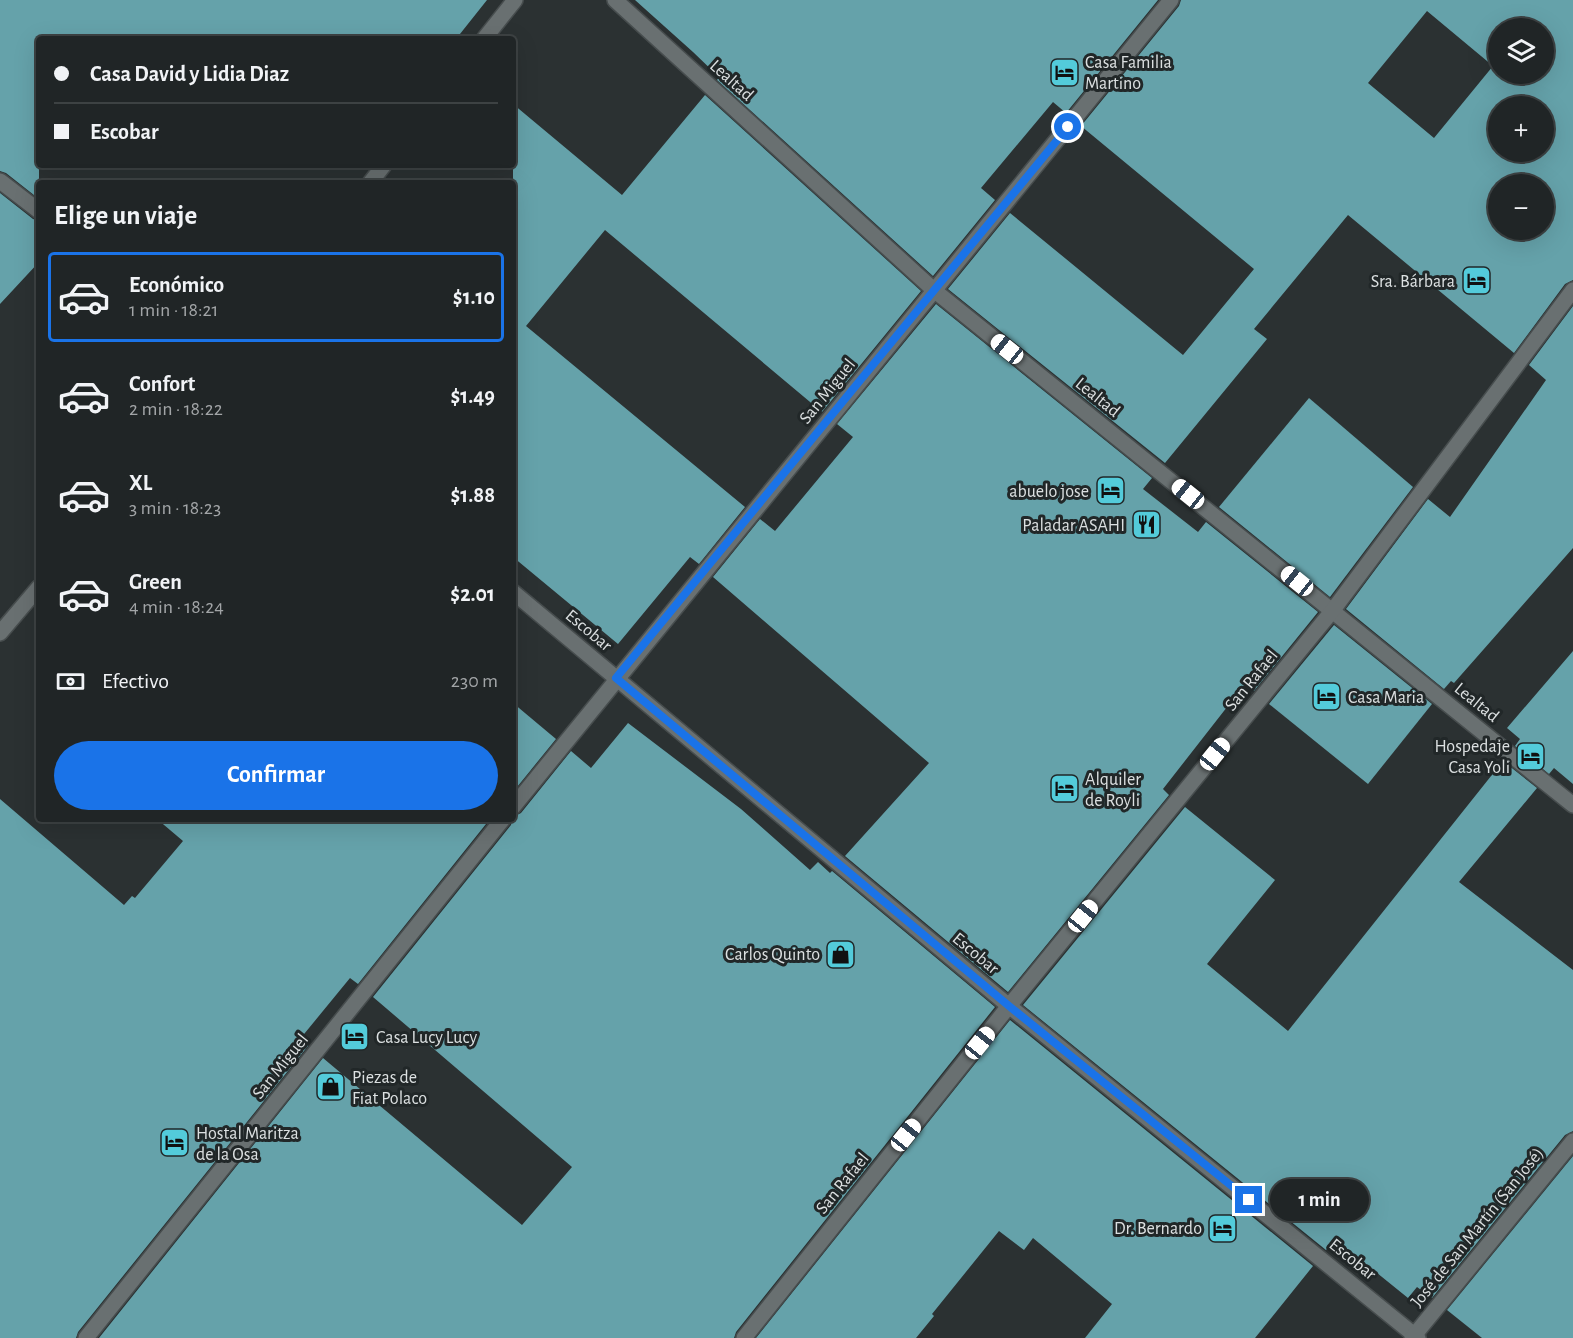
<!DOCTYPE html>
<html lang="es">
<head>
<meta charset="utf-8">
<style>
  body { margin:0; font-family:"Alegreya Sans",sans-serif; background:#2d3132; color:#f1f3f6; height:100vh; display:flex; flex-direction:column; font-size:22px; white-space:nowrap }
  * { box-sizing:border-box; margin:0 }
  p { font-size:20px; color:#a2a5a7 }
  .icon { flex:none; width:33px; height:33px; fill:none; stroke:currentColor; stroke-width:2; stroke-linecap:round; stroke-linejoin:round }
  .map { position:relative; flex:1; overflow:hidden }
  .details { position:absolute; left:36px; top:180px; width:480px; height:642px; display:flex; flex-direction:column; background:#202526; border-radius:6px; box-shadow:0 6px 24px #0002,0 0 0 2px #3d4243 }
  .details>* { flex:none }
  .hud { position:absolute; left:36px; top:36px; width:480px; height:132px; border-radius:6px; box-shadow:0 6px 24px #0002,0 0 0 2px #3d4243; display:grid; align-content:center; height:132px; padding:0 18px; background:#202526 }
  .fabs { position:absolute; left:1488px; top:18px; display:grid; gap:12px }
  .fabs a { display:grid; place-items:center; width:66px; height:66px; border-radius:50%; background:#202526; box-shadow:0 6px 24px #0002,0 0 0 2px #3d4243; font-size:30px }
  .end { position:absolute; width:27px; height:27px; margin:-14px; border:8px solid #1a73e8; background:#fff; box-shadow:0 0 0 3px #fff }
  .from { border-radius:50% }
  .bubble { position:absolute; height:42px; border-radius:21px; background:#202526; box-shadow:0 6px 24px #0002,0 0 0 2px #3d4243; font-size:20px; font-weight:600; line-height:42px; text-align:center }
  .car { position:absolute; width:18px; height:36px; margin:-18px -9px; border-radius:8px; box-shadow:0 0 4px 2px #0007; background:linear-gradient(#fff 24%,#345 0 40%,#fff 0 76%,#345 0 86%,#fff 0) }
  .hud b { display:flex; align-items:center; gap:21px; height:57px; font-size:22px }
  .hud b+b { border-top:2px solid #3d4243 }
  .hud i { width:15px; height:15px; background:#f1f3f6 }
  ul { padding:0; list-style:none }
  li { display:flex; align-items:center; gap:18px; height:90px; margin:0 12px 9px; padding:0 6px; border:3px solid transparent; border-radius:6px }
  li div { flex:1 }
  li b { display:block; font-size:22px }
  li em { font-style:normal; font-weight:600 }
  li.active { border-color:#1a73e8 }
  li>.icon { width:54px; height:54px; stroke-width:1.5 }
  h2 { padding:0 18px; font-size:27px; line-height:72px }
  .pay { display:flex; align-items:center; gap:15px; height:66px; padding:0 18px; font-size:22px }
  .pay p { margin-inline-start:auto }
  .action { display:flex; gap:12px; margin-top:auto; padding:12px 18px }
  .action a { flex:1; height:69px; border-radius:36px; background:#1a73e8; color:#fff; font-size:24px; font-weight:600; line-height:69px; text-align:center }
  .map>svg:first-child { display:block }
  .building { fill:#65a2aa; fill-rule:evenodd }
  .lines { fill:none; stroke-linecap:round; stroke-linejoin:round }
  .minor-casing { stroke:#474d4e; stroke-width:18 }
  .tertiary-casing { stroke:#474d4e; stroke-width:18 }
  .minor { stroke:#697071; stroke-width:15 }
  .tertiary { stroke:#697071; stroke-width:15 }
  .route { stroke:#1a73e8; stroke-width:8 }
  .labels { text-anchor:middle; stroke-width:6; stroke-linejoin:round; paint-order:stroke }
  .poi-label { font-size:18px; fill:#dce0e1; stroke:#212728; text-anchor:start }
  .street-label { font-size:18px; fill:#dce0e1; stroke:#212728 }
</style>
</head>
<body>
<div class="map">
<svg width="1573" height="1338" viewBox="0 0 1573 1338">
  <rect width="100%" height="100%" fill="#2b3132"/>
  <g class="building">
    <polygon points="0,0 487,0 456,39 39,39 39,199 6,173 0,171"/>
    <polygon points="635,0 1158,0 1066,113 1053,102 981,188 995,200 933,276 717,80 719,77 693,52"/>
    <path d="M1181 0H1573V280L1565 284 1514 353 1348 215 1254 329 1267 339 1165 463 948 289 1010 213 1183 355 1254 269 1081 126 1179 6ZM1427 11 1493 66 1434 138 1368 83ZM1498 28H1544V74H1498ZM1498 106H1544V152H1498ZM1498 184H1544V230H1498Z"/>
    <polygon points="705,95 921,291 822,412 605,230 526,326 745,507 699,564 690,557 618,644 513,557 513,104 622,195"/>
    <polygon points="0,193 33,219 39,221 39,262 0,304"/>
    <polygon points="936,304 1152,478 1143,489 1198,532 1206,522 1318,612 1254,691 1245,684 1163,789 1169,795 1008,992 845,856 929,763 713,577 760,519 775,531 853,437 837,424"/>
    <polygon points="1573,306 1573,548 1454,683 1451,681 1444,689 1346,609 1428,499 1450,517 1546,380 1529,365"/>
    <polygon points="1309,398 1413,487 1330,597 1219,507"/>
    <polygon points="1334,625 1432,704 1368,784 1269,704"/>
    <polygon points="1573,651 1573,784 1554,768 1549,774 1515,746 1520,739 1507,728"/>
    <polygon points="513,703 556,739 513,792"/>
    <polygon points="628,723 741,809 810,870 818,862 830,873 832,871 995,1007 736,1332 734,1338 99,1338 323,1058 522,1225 572,1167 373,997 511,825 513,817 521,813 571,751 591,768"/>
    <polygon points="1503,761 1537,788 1459,882 1573,970 1573,1131 1565,1135 1432,1298 1417,1287 1408,1298 1335,1239 1326,1250 1023,1005 1185,807 1275,880 1207,964 1288,1031"/>
    <polygon points="0,799 124,905 132,896 135,898 183,841 157,819 490,819 358,984 350,978 300,1039 308,1046 78,1332 76,1338 0,1338"/>
    <polygon points="1010,1020 1313,1266 1255,1338 1085,1338 1112,1304 1033,1238 1024,1250 999,1231 932,1314 934,1316 916,1338 756,1338"/>
    <polygon points="1573,1156 1573,1338 1482,1338 1447,1310"/>
  </g>
  <g class="lines">
    <defs>
      <g id="minor">
        <polyline points="615,0 935,291 1573,805"/>
        <polyline points="0,181 39,211"/>
        <polyline points="513,592 1009,1006 1418,1338"/>
        <polyline points="513,807 1171,0"/>
        <polyline points="86,1338 503,819"/>
        <polyline points="744,1338 1009,1006 1333,610 1573,290"/>
        <polyline points="1412,1338 1573,1141"/>
      </g>
      <g id="tertiary">
        <polyline points="484,39 515,0"/>
        <polyline points="370,183 384,165"/>
        <polyline points="0,633 39,587"/>
      </g>
    </defs>
    <use href="#minor" class="minor-casing"/>
    <use href="#tertiary" class="tertiary-casing"/>
    <use href="#minor" class="minor"/>
    <use href="#tertiary" class="tertiary"/>
  </g>
  <g class="lines">
    <polyline class="route" points="1068,127 616,678 1009,1006 1249,1200"/>
  </g>
  <defs>
    <symbol id="hotel-square" viewBox="-11 -11 22 22"><rect x="-9" y="-9" width="18" height="18" rx="4" fill="#53cbda" stroke="#212728"/><path d="M-6-4.5h1.5V1H6V5H4.5V3h-9V5H-6ZM-4 0a1.8 1.8 0 1 1 3.6 0ZM.5 0V-2.5h3Q6-2.5 6 0Z" fill="#111"/></symbol>
    <symbol id="restaurant-square" viewBox="-11 -11 22 22"><rect x="-9" y="-9" width="18" height="18" rx="4" fill="#53cbda" stroke="#212728"/><path d="M-5-6h1v4h1v-4h1v4h1v-4h1v5L-1.5 .5V6h-2V.5L-5-1ZM5-6V6H3V1.5H1.5Q1.5-4 5-6Z" fill="#111"/></symbol>
    <symbol id="shop-square" viewBox="-11 -11 22 22"><rect x="-9" y="-9" width="18" height="18" rx="4" fill="#53cbda" stroke="#212728"/><path d="M-5-2.5h2.3a2.7 3.5 0 0 1 5.4 0H5L5.5 6h-11ZM-1.5-2.5h3a1.5 2.3 0 0 0-3 0Z" fill="#111"/></symbol>
  </defs>
  <g fill-rule="evenodd">
    <use href="#hotel-square" x="1048" y="56" width="33" height="33"/>
    <use href="#hotel-square" x="1460" y="264" width="33" height="33"/>
    <use href="#hotel-square" x="1094" y="474" width="33" height="33"/>
    <use href="#restaurant-square" x="1130" y="508" width="33" height="33"/>
    <use href="#hotel-square" x="1310" y="680" width="33" height="33"/>
    <use href="#hotel-square" x="1514" y="740" width="33" height="33"/>
    <use href="#hotel-square" x="1048" y="772" width="33" height="33"/>
    <use href="#shop-square" x="824" y="938" width="33" height="33"/>
    <use href="#hotel-square" x="338" y="1020" width="33" height="33"/>
    <use href="#shop-square" x="314" y="1070" width="33" height="33"/>
    <use href="#hotel-square" x="158" y="1126" width="33" height="33"/>
    <use href="#hotel-square" x="1206" y="1212" width="33" height="33"/>
  </g>
  <g class="labels">
    <g class="poi-label">
      <text x="1085" y="68">Casa Familia<tspan x="1085" dy="21">Martino</tspan></text>
      <text x="1455" y="287" text-anchor="end">Sra. Bárbara</text>
      <text x="1089" y="497" text-anchor="end">abuelo jose</text>
      <text x="1125" y="531" text-anchor="end">Paladar ASAHI</text>
      <text x="1348" y="703">Casa Maria</text>
      <text x="1510" y="752" text-anchor="end">Hospedaje<tspan x="1510" dy="21">Casa Yoli</tspan></text>
      <text x="1085" y="785">Alquiler<tspan x="1085" dy="21">de Royli</tspan></text>
      <text x="820" y="960" text-anchor="end">Carlos Quinto</text>
      <text x="376" y="1043">Casa Lucy Lucy</text>
      <text x="352" y="1083">Piezas de<tspan x="352" dy="21">Fiat Polaco</tspan></text>
      <text x="196" y="1139">Hostal Maritza<tspan x="196" dy="21">de la Osa</tspan></text>
      <text x="1202" y="1234" text-anchor="end">Dr. Bernardo</text>
    </g>
    <g class="street-label">
      <text transform="translate(732 80) rotate(42)" y="6">Lealtad</text>
      <text transform="translate(827 391) rotate(-51)" y="6">San Miguel</text>
      <text transform="translate(1098 397) rotate(39)" y="6">Lealtad</text>
      <text transform="translate(589 630) rotate(40)" y="6">Escobar</text>
      <text transform="translate(1251 680) rotate(-51)" y="6">San Rafael</text>
      <text transform="translate(1477 702) rotate(39)" y="6">Lealtad</text>
      <text transform="translate(976 953) rotate(40)" y="6">Escobar</text>
      <text transform="translate(280 1066) rotate(-51)" y="6">San Miguel</text>
      <text transform="translate(842 1183) rotate(-51)" y="6">San Rafael</text>
      <text transform="translate(1477 1227) rotate(-51)" y="6">José de San Martín (San José)</text>
      <text transform="translate(1353 1259) rotate(39)" y="6">Escobar</text>
    </g>
  </g>
</svg>
<div class="fabs">
<a><svg class="icon" aria-label="layers" viewBox="0 0 24 24"><path d="M12 4l9 5-9 5-9-5zM3 14l9 5 9-5"/></svg></a>
<a>+</a>
<a>−</a>
</div>
<i class="end from" style="left:1068px;top:127px"></i>
<i class="end" style="left:1249px;top:1200px"></i>
<div class="bubble" style="left:1270px;top:1179px;width:99px">1 min</div>
<i class="car" style="left:1007px;top:349px;rotate:309deg"></i>
<i class="car" style="left:1188px;top:494px;rotate:309deg"></i>
<i class="car" style="left:1297px;top:581px;rotate:309deg"></i>
<i class="car" style="left:1215px;top:754px;rotate:39deg"></i>
<i class="car" style="left:1083px;top:916px;rotate:39deg"></i>
<i class="car" style="left:980px;top:1043px;rotate:39deg"></i>
<i class="car" style="left:906px;top:1135px;rotate:39deg"></i>
<div class="hud">
<b><i class="from"></i>Casa David y Lidia Diaz</b>
<b><i></i>Escobar</b>
</div>
<section class="details">
<h2>Elige un viaje</h2>
<ul>
<li class="active"><svg class="icon" aria-label="car" viewBox="0 0 24 24"><path d="M5 17H2v-5l4-1 3-4h7l3 4 3 1v5h-3M9 17h6M6 11h13"/><circle cx="7" cy="17" r="2"/><circle cx="17" cy="17" r="2"/></svg><div><b>Económico</b><p>1 min · 18:21</p></div><em>$1.10</em></li>
<li><svg class="icon" aria-label="car" viewBox="0 0 24 24"><path d="M5 17H2v-5l4-1 3-4h7l3 4 3 1v5h-3M9 17h6M6 11h13"/><circle cx="7" cy="17" r="2"/><circle cx="17" cy="17" r="2"/></svg><div><b>Confort</b><p>2 min · 18:22</p></div><em>$1.49</em></li>
<li><svg class="icon" aria-label="car" viewBox="0 0 24 24"><path d="M5 17H2v-5l4-1 3-4h7l3 4 3 1v5h-3M9 17h6M6 11h13"/><circle cx="7" cy="17" r="2"/><circle cx="17" cy="17" r="2"/></svg><div><b>XL</b><p>3 min · 18:23</p></div><em>$1.88</em></li>
<li><svg class="icon" aria-label="car" viewBox="0 0 24 24"><path d="M5 17H2v-5l4-1 3-4h7l3 4 3 1v5h-3M9 17h6M6 11h13"/><circle cx="7" cy="17" r="2"/><circle cx="17" cy="17" r="2"/></svg><div><b>Green</b><p>4 min · 18:24</p></div><em>$2.01</em></li>
</ul>
<div class="pay"><svg class="icon" aria-label="cash" viewBox="0 0 24 24"><path d="M3 7h18v10H3z"/><circle cx="12" cy="12" r="2"/></svg>Efectivo<p>230 m</p></div>
<div class="action"><a>Confirmar</a></div>
</section>
</div>
</body>
</html>
